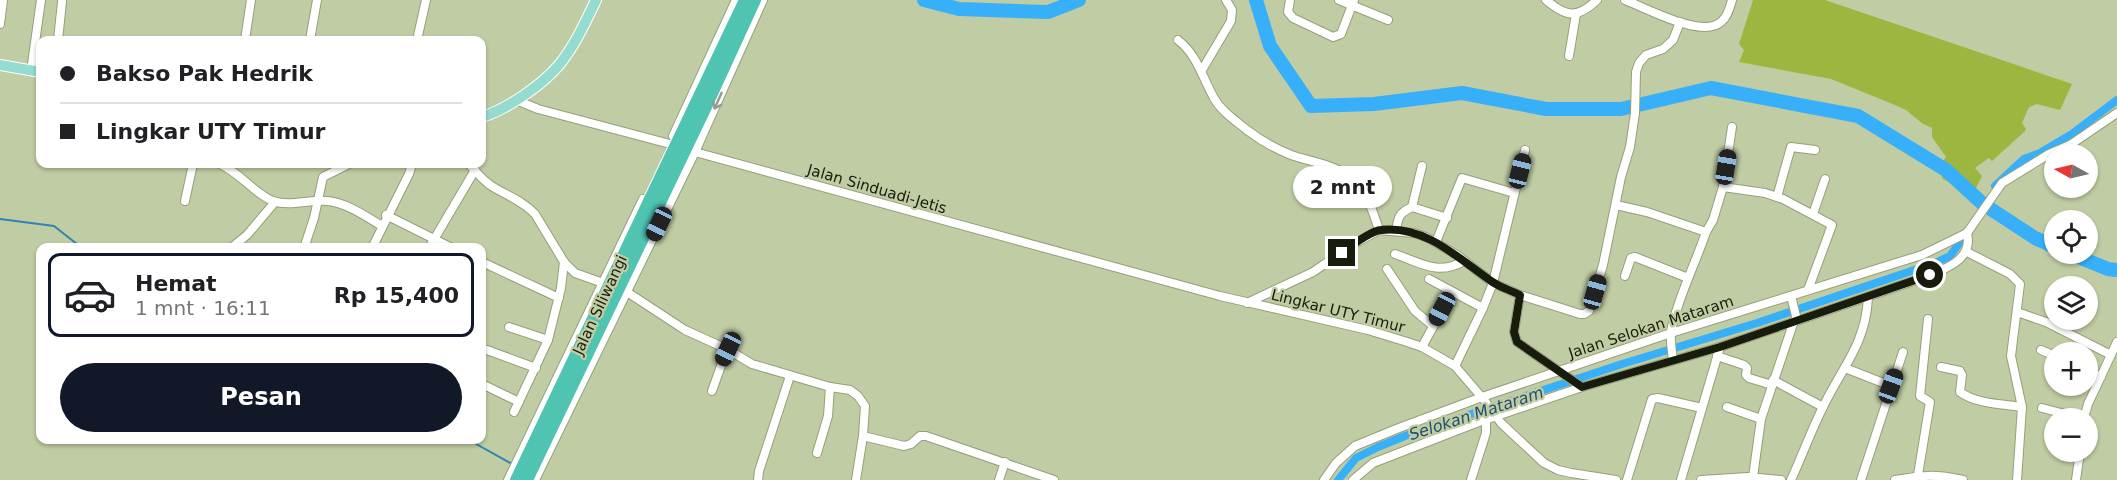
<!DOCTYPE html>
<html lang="id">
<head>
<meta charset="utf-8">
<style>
  body { margin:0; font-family:"DejaVu Sans",sans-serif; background:#f2f2f2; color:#202124; height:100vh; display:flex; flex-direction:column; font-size:22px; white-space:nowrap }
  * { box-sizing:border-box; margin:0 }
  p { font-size:20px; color:#757577 }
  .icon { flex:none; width:33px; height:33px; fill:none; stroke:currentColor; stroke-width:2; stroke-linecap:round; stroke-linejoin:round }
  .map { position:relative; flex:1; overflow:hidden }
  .sheet { position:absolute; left:36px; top:243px; width:450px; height:201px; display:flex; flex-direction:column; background:#fff; border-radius:12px; box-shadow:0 2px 4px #0004 }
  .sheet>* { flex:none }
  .guide { position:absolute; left:36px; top:36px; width:450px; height:132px; border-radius:12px; box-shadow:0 2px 4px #0004; display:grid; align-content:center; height:132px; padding:0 24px; background:#fff }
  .needle { width:39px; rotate:278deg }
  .controls { position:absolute; left:2044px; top:144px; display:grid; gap:12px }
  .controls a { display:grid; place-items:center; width:54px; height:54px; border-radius:50%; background:#fff; box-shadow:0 2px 4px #0004; font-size:30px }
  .end { position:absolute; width:27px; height:27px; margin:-14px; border:8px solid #181c0c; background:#fff; box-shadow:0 0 0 3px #fff }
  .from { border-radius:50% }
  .bubble { position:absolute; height:42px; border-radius:21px; background:#fff; box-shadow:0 2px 4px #0004; font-size:20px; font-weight:700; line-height:42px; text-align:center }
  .car { position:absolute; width:18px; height:36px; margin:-18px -9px; border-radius:8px; box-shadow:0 0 4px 2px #0007; background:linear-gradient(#222 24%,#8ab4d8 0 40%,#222 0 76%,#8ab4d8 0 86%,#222 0) }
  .guide b { display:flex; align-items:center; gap:21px; height:57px; font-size:22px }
  .guide b+b { border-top:2px solid #e0e0e0 }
  .guide i { width:15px; height:15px; background:#202124 }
  ul { padding:10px 0 0; list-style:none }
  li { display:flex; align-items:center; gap:18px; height:84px; margin:0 12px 9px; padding:0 12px; border:3px solid transparent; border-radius:12px }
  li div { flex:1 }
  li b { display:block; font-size:22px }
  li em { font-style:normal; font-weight:700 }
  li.active { border-color:#111827 }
  li>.icon { width:54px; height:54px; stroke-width:1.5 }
  .cta { display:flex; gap:12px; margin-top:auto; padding:12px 24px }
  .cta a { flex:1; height:69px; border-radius:36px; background:#111827; color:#fff; font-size:24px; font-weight:700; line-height:69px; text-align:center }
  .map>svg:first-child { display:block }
  .green { fill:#9cb640 }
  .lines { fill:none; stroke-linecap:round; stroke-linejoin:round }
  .stream { stroke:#2e84b2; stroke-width:2 }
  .canal { stroke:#37b0f9; stroke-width:8 }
  .river { stroke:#37b0f9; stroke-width:14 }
  .minor-casing { stroke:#95a079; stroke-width:10 }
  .major-casing { stroke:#fff; stroke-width:12 }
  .highway-casing { stroke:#fff; stroke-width:14 }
  .minor { stroke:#fff; stroke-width:8 }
  .major { stroke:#95dcd0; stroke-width:10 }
  .highway { stroke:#4fc4b1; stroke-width:12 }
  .oneway { stroke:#979992 }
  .route { stroke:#181c0c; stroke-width:8 }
  .labels { text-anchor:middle; stroke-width:4.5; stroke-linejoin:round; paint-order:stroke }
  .street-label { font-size:15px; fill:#181c0c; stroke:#c0cca3 }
  .water-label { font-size:16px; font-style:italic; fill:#204e6c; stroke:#c0cca3 }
</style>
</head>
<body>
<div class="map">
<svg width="2117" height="480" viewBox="0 0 2117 480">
  <rect width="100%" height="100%" fill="#c0cca3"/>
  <path class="green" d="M1753 0H1825L2072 84 2060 110 2037 104 2029 107 2022 123 2026 129 2024 132 1992 161 1989 158 1975 168 1982 176 1974 192 1972 194C1959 192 1955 184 1943 179L1938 168 1946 157 1932 137V128L1923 124 1906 110 1895 105 1831 79 1739 62 1744 50 1739 44Z"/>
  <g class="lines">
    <g class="stream">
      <polyline points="0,219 54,226 82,248"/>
      <polyline points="469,440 514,465"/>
    </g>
    <g class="canal">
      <polyline points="1995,186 2024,159 2040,153 2072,134 2117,100"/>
      <polyline points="1338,480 1356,458 1378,447 1405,436 1622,364 1757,323 1935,263 1950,256 1967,232"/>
    </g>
    <g class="river">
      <polyline points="924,0 959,9 1048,12 1079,0"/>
      <polyline points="1256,0 1270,46 1311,106 1374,104 1462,93 1546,109 1621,109 1711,88 1858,116 1946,170 1983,204 2035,238 2055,247"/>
      <polyline points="2071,254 2108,269 2117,270"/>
    </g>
    <defs>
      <g id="minor">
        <polyline points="1290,0 1288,12 1293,18 1333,37 1341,34 1354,0"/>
        <polyline points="1339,0 1388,20"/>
        <path d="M1546 0C1566 17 1577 19 1597 0"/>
        <path d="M1625 0C1646 8 1704 40 1722 21 1728 16 1730 7 1732 0"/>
        <polyline points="0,24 3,0"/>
        <polyline points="58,40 62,2"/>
        <polyline points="245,40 251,0"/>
        <polyline points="310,40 317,0"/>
        <polyline points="417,40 426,0"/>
        <path d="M1178 40C1198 56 1202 77 1214 98 1221 111 1236 121 1247 130 1260 140 1276 149 1291 155 1311 162 1339 165 1354 181 1368 194 1373 212 1379 230"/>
        <polyline points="1569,56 1576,14"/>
        <polyline points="1202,70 1231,21 1232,10 1226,0"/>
        <polyline points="31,71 41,0"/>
        <polyline points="516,100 538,109 670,144"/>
        <polyline points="673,136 736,0"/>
        <polyline points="695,152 1220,296 1368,330 1404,341 1422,347 1455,366 1485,401 1501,423 1544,463 1558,470 1571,473 1616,480"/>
        <path d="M220 164C239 172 256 195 273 201 290 207 310 199 328 201 347 203 365 216 382 226"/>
        <path d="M469 164C475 171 482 179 490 185 505 195 522 200 535 214L564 262 575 273 603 283"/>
        <polyline points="1723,187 1732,127"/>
        <polyline points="1777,197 1791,147 1815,150"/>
        <polyline points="185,201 193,164"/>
        <path d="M1616 205 1647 212 1706 232C1695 265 1678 297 1671 331 1670 340 1672 351 1673 360"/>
        <polyline points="1412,207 1447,218"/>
        <polyline points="1813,214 1825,179"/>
        <polyline points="386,215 452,248"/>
        <path d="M1396 231C1398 217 1399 213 1412 207L1422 166"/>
        <polyline points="1706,232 1713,220 1723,187 1765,193 1783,199 1832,225 1808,290"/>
        <polyline points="1436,242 1462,178 1514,193"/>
        <polyline points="231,248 247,235 275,202"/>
        <polyline points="304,248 314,218 323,177 349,164"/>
        <polyline points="372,248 409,174 412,164"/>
        <polyline points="429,248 475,170"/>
        <polyline points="1967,252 2010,274 2020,284 2011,356 2022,407 2017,480"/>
        <path d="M1395 254C1421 263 1438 276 1464 261"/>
        <polyline points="482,262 559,298"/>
        <polyline points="1387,269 1415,311 1433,326"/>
        <polyline points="1625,276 1631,258 1635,257 1688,278"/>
        <polyline points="1429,279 1483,308"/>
        <polyline points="627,292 685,330 727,349 752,364 830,387 850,390 858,396 865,406 863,436 904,446 911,444 920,436 926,436 1054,480"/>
        <polyline points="1520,295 1580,314 1584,314 1589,311 1603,265 1621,177 1630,147 1635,113 1636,72 1639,63 1646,55 1663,49 1673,40 1680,22"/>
        <polyline points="1791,296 1797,320"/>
        <polyline points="1247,303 1313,272 1354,244 1379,230 1414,233 1426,237 1457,255 1493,283 1520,295 1514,332 1517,342 1582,387"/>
        <polyline points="2017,312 2046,322 2111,355"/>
        <polyline points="509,327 548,340"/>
        <polyline points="1422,347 1452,292"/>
        <polyline points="487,350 536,368"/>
        <polyline points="2041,350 2055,356"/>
        <polyline points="1717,356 1744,365 1747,368 1746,375 1749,378 1772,385"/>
        <polyline points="1455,366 1483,308 1493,283 1525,150"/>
        <path d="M1941 367 1960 371 1962 375 1960 392C1976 404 2003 404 2022 407"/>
        <polyline points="1845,368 1891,386"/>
        <polyline points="2088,371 2101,377"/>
        <polyline points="1773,380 1823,407"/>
        <polyline points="486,386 519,402"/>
        <polyline points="712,391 727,349"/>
        <polyline points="1727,407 1761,419"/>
        <polyline points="2042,408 2080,418"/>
        <polyline points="514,412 548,340 561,288 564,262"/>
        <polyline points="2084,418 2088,404 2117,342"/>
        <polyline points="817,453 828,416 830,387"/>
        <polyline points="1918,475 1930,402 1920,396 1928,319"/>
        <polyline points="1753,477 1761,419 1794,321"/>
        <polyline points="508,480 643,199"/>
        <polyline points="535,480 695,152 763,0"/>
        <polyline points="758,480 759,471 790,376"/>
        <polyline points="856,480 863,436"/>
        <polyline points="999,480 1005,462"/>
        <polyline points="1324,480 1336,463 1355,446 1399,428 1482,397 1671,333 1922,255 1967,233 2002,183 2049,154 2070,145 2117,113"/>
        <path d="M1353 480 1373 463 1476 423 1582 387 1720 347 1931 275C1949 267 1973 258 1967 233"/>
        <polyline points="1471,480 1486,433 1486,419"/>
        <polyline points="1627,480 1652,399 1658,398 1702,408"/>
        <polyline points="1681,480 1720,347"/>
        <polyline points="1701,480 1748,477 1781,480"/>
        <path d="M1791 480C1802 456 1811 431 1823 407 1842 367 1866 344 1868 297"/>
        <polyline points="1861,480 1903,352"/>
        <path d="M1895 480C1923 475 1936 474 1963 480"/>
        <polyline points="2076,480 2080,452"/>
      </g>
      <g id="major">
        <polyline points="0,65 40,72"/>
        <path d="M482 117C507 109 541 86 559 65 574 47 586 21 596 0"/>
      </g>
      <g id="highway">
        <polyline points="516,480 745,0"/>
        <polyline points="527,480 705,109 755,0"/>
      </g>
    </defs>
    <use href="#minor" class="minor-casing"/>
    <use href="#major" class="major-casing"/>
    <use href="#highway" class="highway-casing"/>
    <use href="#minor" class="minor"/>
    <use href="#major" class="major"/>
    <use href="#highway" class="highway"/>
  </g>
  <defs><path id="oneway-shaft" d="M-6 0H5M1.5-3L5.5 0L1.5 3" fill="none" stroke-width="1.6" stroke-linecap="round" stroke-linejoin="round" transform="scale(1.5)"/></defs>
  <use class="oneway" href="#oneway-shaft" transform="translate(718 101) rotate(114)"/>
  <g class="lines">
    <path class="route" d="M1342 253C1351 246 1370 231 1381 230 1425 225 1458 258 1491 281 1499 287 1510 290 1520 295L1514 332 1517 342 1582 387 1720 347 1930 275"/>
  </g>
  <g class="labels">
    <g class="street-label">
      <text transform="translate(877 189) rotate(16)" y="5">Jalan Sinduadi-Jetis</text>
      <text transform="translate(600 305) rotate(-65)" y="5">Jalan Siliwangi</text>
      <text transform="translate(1338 311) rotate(14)" y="5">Lingkar UTY Timur</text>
      <text transform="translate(1651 327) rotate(-18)" y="5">Jalan Selokan Mataram</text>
    </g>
    <g class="water-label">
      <text transform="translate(1476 413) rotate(-18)" y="6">Selokan Mataram</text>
    </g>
  </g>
</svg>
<div class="controls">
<a><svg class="needle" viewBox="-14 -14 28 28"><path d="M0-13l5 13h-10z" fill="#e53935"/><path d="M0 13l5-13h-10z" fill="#757577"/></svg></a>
<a><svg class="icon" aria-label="locate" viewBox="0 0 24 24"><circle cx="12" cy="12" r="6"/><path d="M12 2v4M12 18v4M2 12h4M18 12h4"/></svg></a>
<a><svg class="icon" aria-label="layers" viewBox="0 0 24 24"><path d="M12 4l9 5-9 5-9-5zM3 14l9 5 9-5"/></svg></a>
<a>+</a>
<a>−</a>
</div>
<i class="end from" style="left:1930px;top:275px"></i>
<i class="end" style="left:1342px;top:253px"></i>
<div class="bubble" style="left:1293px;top:166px;width:99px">2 mnt</div>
<i class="car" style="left:1726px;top:167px;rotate:9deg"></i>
<i class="car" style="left:1520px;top:171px;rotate:14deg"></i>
<i class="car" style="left:659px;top:224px;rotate:205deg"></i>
<i class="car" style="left:1595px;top:292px;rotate:16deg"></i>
<i class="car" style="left:1442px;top:309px;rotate:208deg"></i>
<i class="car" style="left:728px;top:349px;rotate:205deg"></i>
<i class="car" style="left:1891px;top:386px;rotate:20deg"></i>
<div class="guide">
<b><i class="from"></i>Bakso Pak Hedrik</b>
<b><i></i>Lingkar UTY Timur</b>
</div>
<section class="sheet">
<ul>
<li class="active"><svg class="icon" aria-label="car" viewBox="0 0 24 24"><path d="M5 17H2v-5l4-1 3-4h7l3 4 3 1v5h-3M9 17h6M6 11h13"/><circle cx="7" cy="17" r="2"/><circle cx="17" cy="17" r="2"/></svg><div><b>Hemat</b><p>1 mnt · 16:11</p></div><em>Rp 15,400</em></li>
</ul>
<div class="cta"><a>Pesan</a></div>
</section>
</div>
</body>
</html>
